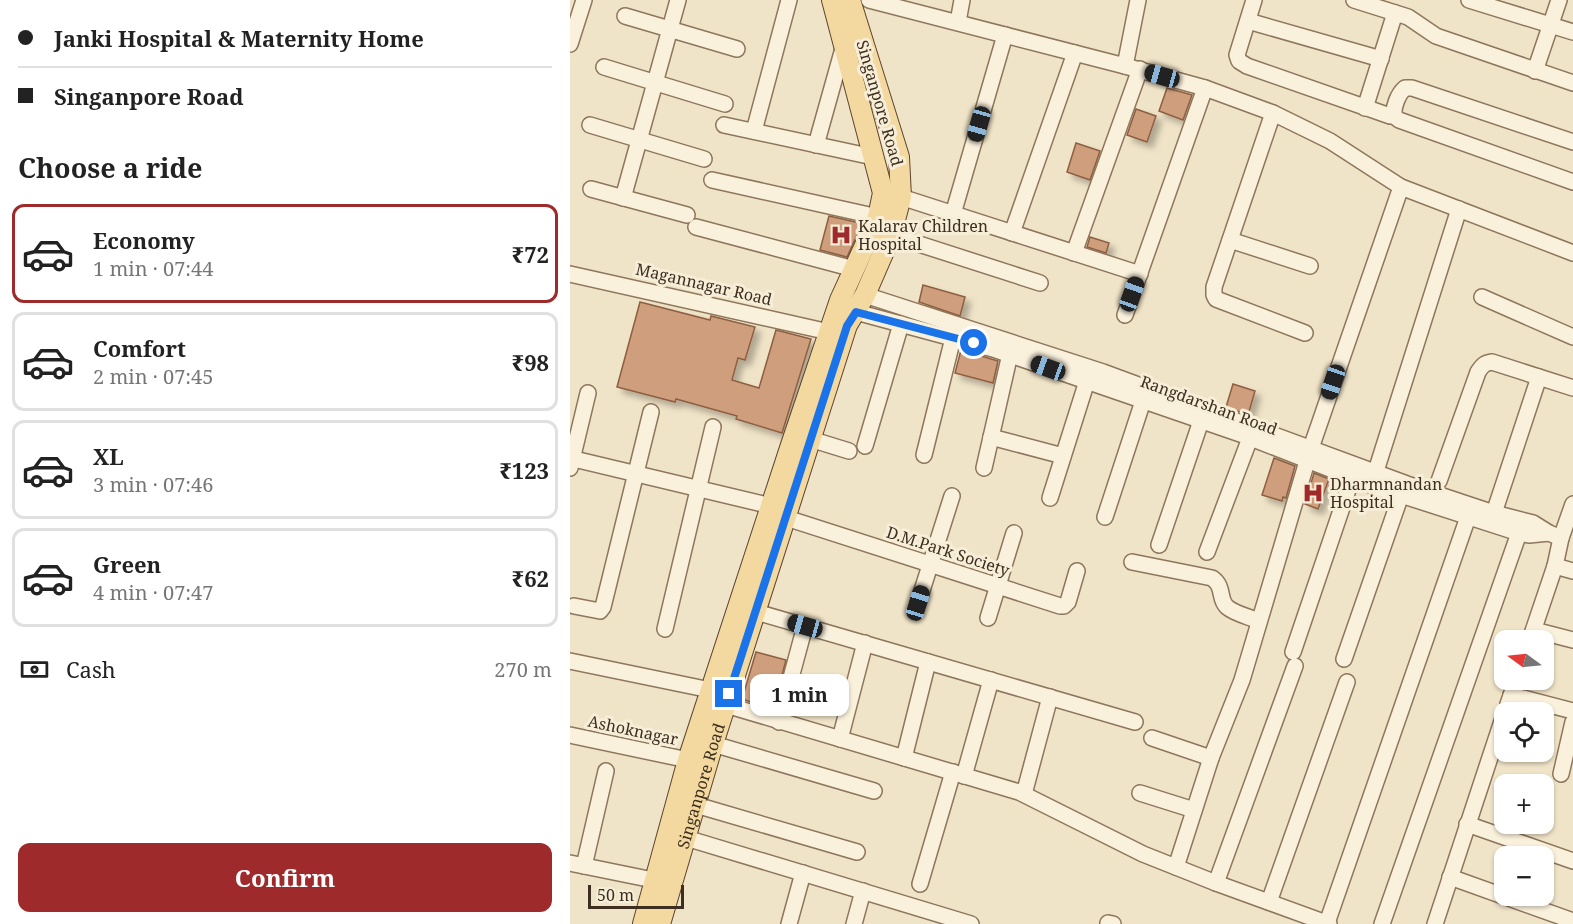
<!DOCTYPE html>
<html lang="en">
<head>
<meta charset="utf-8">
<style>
  body { margin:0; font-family:"Noto Serif",serif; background:#f2f2f2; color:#222; height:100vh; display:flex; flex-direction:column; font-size:22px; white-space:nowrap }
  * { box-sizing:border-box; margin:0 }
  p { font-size:20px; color:#767676 }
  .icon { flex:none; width:33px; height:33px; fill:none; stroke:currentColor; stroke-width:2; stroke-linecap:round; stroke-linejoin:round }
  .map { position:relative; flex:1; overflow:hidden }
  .drawer { display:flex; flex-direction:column; background:#fff; width:570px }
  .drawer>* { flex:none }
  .banner { display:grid; align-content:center; height:132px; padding:0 18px; background:#fff }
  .needle { width:39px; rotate:285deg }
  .controls { position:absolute; left:924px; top:630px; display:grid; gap:12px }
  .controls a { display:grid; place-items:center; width:60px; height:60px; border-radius:12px; background:#fff; box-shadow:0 2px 4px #0004; font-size:30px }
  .scale { position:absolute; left:18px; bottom:15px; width:96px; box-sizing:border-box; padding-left:6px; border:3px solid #3d2e20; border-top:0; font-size:16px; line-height:21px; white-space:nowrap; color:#3d2e20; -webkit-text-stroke:4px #f7eed8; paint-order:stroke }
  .end { position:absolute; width:27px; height:27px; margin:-14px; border:8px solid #1a73e8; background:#fff; box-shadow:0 0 0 3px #fff }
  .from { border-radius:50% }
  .bubble { position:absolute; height:42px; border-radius:12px; background:#fff; box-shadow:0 2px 4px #0004; font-size:20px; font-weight:700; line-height:42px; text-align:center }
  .car { position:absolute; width:18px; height:36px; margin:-18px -9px; border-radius:8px; box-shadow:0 0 4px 2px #0007; background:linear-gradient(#222 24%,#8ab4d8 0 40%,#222 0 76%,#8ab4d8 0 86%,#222 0) }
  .banner b { display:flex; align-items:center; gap:21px; height:57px; font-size:22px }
  .banner b+b { border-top:2px solid #e0e0e0 }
  .banner i { width:15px; height:15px; background:#222 }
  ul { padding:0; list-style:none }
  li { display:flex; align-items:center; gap:18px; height:99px; margin:0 12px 9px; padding:0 6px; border:3px solid #e0e0e0; border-radius:12px }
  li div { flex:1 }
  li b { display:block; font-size:22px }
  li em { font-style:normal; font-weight:700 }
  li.selected { border-color:#9e2a2b }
  li>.icon { width:54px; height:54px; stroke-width:1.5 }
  h2 { padding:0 18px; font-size:27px; line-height:72px }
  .pay { display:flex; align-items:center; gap:15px; height:66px; padding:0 18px; font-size:22px }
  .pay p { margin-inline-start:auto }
  .cta { display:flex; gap:12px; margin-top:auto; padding:12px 18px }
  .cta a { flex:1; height:69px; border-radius:12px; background:#9e2a2b; color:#fff; font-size:24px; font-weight:700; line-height:69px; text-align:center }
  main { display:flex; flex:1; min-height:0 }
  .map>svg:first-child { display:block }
  .building { fill:#cf9f7d; stroke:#8d5f41; stroke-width:1.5; filter:url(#shadow) }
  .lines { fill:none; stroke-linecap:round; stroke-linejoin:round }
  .minor-casing { stroke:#8d765c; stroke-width:18 }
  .major-casing { stroke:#5b4430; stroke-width:22 }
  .minor { stroke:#faf1dc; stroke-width:15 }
  .major { stroke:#f3d9a0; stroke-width:20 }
  .route { stroke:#1a73e8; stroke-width:8 }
  .labels { text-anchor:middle; stroke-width:6; stroke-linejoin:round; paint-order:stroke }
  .street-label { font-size:16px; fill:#3d2e20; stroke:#f7eed8 }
  .poi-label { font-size:16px; fill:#3d2e20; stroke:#f7eed8; text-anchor:start }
</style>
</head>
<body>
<main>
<section class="drawer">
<div class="banner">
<b><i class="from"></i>Janki Hospital &amp; Maternity Home</b>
<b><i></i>Singanpore Road</b>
</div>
<h2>Choose a ride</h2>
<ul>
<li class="selected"><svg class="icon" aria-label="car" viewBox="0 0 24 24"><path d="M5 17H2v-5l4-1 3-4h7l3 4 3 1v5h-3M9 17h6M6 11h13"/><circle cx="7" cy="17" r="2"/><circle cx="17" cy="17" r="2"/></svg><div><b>Economy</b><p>1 min · 07:44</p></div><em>₹72</em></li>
<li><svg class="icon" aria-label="car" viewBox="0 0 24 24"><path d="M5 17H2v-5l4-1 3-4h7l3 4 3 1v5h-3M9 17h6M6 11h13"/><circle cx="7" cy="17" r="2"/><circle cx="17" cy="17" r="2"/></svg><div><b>Comfort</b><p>2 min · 07:45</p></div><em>₹98</em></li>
<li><svg class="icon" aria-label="car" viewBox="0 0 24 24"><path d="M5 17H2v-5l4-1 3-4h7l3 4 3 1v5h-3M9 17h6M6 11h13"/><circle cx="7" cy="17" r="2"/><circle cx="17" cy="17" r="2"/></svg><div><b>XL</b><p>3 min · 07:46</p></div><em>₹123</em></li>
<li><svg class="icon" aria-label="car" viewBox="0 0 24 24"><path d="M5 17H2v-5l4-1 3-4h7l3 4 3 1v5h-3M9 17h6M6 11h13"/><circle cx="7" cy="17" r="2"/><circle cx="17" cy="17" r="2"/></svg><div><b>Green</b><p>4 min · 07:47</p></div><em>₹62</em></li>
</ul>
<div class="pay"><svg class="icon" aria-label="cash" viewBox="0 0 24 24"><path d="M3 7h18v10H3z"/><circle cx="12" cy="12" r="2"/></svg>Cash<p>270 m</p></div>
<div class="cta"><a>Confirm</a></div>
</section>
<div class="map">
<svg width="1003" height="924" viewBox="0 0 1003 924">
  <defs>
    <filter id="shadow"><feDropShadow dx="5.5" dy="5.5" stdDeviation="3" flood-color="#0004"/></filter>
  </defs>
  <rect width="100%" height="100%" fill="#f0e4c8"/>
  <g class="building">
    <polygon points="597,88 622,95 613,120 589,111"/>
    <polygon points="566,109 586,116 577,142 557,135"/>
    <polygon points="506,143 530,151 520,180 497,172"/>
    <polygon points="259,216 290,223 287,235 277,257 250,250"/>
    <polygon points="520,237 539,243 536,253 517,247"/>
    <polygon points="353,285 395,297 390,316 349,302"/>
    <polygon points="70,302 140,320 141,316 185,327 175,360 168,358 162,380 189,388 206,330 241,339 212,433 166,419 167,416 106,399 105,402 47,387"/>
    <polygon points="391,350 428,361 423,383 385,373"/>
    <polygon points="663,384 685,391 678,415 656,407"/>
    <polygon points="704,458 725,466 716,498 713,497 712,501 692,495"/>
    <polygon points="744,473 759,479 748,509 735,504"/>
    <polygon points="186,652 216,660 203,709 172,699"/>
  </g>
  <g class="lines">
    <defs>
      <g id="minor">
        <polyline points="299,0 555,66 568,0"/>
        <polyline points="684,0 667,55 669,61 677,66 820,116"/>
        <polyline points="784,0 838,17 866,36 1003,83"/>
        <polyline points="899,0 1003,32"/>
        <polyline points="55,16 167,49"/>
        <polyline points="678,21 811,59"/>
        <polyline points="388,22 392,0"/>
        <polyline points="0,44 14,0"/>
        <polyline points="555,66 635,88 703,113 760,141 831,187 1003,253"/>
        <polyline points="34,67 155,104"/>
        <polyline points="965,71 989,0"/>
        <polyline points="795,108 825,13"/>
        <polyline points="703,113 644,287 644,295 646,299 735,333"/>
        <polyline points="20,125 134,159"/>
        <polyline points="154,125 303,157"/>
        <polyline points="184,131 219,0"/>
        <path d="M1003 142 842 88H835C828 94 823 107 824 116L829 120 1003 182"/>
        <polyline points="246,145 274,45"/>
        <polyline points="142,180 308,217"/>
        <polyline points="21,189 117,215"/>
        <polyline points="331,197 570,274"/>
        <polyline points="53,198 108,0"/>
        <polyline points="383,214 435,35"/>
        <polyline points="126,227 284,269"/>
        <polyline points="442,233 505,53"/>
        <polyline points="321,235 470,283"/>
        <polyline points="660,240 740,266"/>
        <polyline points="504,253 570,69"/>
        <polyline points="0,274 259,332"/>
        <polyline points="295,295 533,372 837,484 924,513 963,523 979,533 991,538 1003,504"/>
        <polyline points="912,297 1003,337"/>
        <polyline points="286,312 423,349 673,435 806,487 949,533 959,535 979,533"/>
        <polyline points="555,315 635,88"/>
        <polyline points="421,437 493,456"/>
        <polyline points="240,439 279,451"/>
        <polyline points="295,446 331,324"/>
        <polyline points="354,455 383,338"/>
        <polyline points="0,458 201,506"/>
        <polyline points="0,468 18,393"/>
        <polyline points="414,468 440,354"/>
        <polyline points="806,471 889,209"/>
        <path d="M869 481 908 372C912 366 914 363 922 362L1003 388"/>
        <polyline points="480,498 517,381"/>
        <polyline points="924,513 969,377"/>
        <polyline points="207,515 490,606 494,606 498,602 507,571"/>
        <polyline points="535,517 573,401"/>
        <polyline points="589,545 631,421"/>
        <polyline points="637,552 680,438"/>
        <path d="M562 562 642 578C655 587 648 599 657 607 665 614 680 617 689 621"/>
        <polyline points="985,566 1003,571"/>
        <polyline points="348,603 382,496"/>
        <polyline points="4,606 30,611 33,607 81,412"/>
        <polyline points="186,612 565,722"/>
        <polyline points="418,618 444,533"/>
        <polyline points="95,629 143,427"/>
        <polyline points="964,630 1003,640"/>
        <polyline points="960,640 985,566 991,538"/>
        <polyline points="723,652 782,478"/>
        <polyline points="774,659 831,495"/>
        <polyline points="0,661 150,692"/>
        <polyline points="941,695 1003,711"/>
        <polyline points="938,704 947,680"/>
        <polyline points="156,705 449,792 573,854 646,883 759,924"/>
        <polyline points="209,722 235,626"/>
        <polyline points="0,735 118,760"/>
        <polyline points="582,738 641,758"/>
        <polyline points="270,739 295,643"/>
        <polyline points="143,744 304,791"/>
        <polyline points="334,758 358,662"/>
        <polyline points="991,774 1003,722"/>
        <polyline points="394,776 421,680"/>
        <polyline points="570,793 624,810"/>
        <polyline points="454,794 480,697"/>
        <polyline points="126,805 287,852"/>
        <polyline points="897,824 1003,861"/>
        <polyline points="116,838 401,924"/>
        <polyline points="0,863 93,882"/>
        <polyline points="14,866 36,771"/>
        <polyline points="606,867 641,758 672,680 741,448 831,187"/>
        <polyline points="880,877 1003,921"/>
        <polyline points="646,883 725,666"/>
        <polyline points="350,884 383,772"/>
        <polyline points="699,902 777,682"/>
        <polyline points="538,923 543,924"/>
        <polyline points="757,923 898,517"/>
        <polyline points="219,924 233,873"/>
        <polyline points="284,924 293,891"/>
        <polyline points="812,924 949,533"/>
        <polyline points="865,924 934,715"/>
      </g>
      <g id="major">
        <polyline points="73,924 118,760 220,448 270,300 308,217 313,193 262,0"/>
        <path id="s1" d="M90 924 143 744 277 325 295 295 321 235 331 197 329 157 280 0"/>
      </g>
    </defs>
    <use href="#minor" class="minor-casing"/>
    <use href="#major" class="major-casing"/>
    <use href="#minor" class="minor"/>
    <use href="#major" class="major"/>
  </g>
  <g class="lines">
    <polyline class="route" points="159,694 277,326 286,312 404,343"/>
  </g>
  <defs>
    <symbol id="hospital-bare" viewBox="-9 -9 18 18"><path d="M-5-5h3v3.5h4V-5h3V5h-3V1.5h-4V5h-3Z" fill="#9e2a2b" stroke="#f7eed8" stroke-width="2.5" paint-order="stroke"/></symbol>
  </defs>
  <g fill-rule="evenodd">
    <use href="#hospital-bare" x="256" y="220" width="30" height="30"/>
    <use href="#hospital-bare" x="728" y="478" width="30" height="30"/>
  </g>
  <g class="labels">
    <g class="street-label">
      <text transform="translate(310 103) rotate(74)" y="6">Singanpore Road</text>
      <text transform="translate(134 284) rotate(13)" y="6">Magannagar Road</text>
      <text transform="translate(639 405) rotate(20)" y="6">Rangdarshan Road</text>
      <text transform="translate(378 551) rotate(18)" y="6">D.M.Park Society</text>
      <text transform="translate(63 730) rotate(12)" y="6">Ashoknagar</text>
      <text dy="6" stroke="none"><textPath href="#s1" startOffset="144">Singanpore Road</textPath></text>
    </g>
    <g class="poi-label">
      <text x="288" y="232">Kalarav Children<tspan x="288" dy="18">Hospital</tspan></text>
      <text x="760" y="490">Dharmnandan<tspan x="760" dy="18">Hospital</tspan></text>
    </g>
  </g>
</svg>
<div class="controls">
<a><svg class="needle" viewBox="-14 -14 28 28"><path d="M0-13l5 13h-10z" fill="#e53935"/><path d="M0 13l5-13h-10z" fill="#767676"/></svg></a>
<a><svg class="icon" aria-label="locate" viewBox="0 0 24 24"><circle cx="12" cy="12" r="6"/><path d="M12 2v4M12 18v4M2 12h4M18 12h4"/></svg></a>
<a>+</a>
<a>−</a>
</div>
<div class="scale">50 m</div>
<i class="end from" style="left:404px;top:343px"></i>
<i class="end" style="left:159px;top:694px"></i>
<div class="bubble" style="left:180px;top:674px;width:99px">1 min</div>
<i class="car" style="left:592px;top:76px;rotate:286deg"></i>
<i class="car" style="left:409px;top:124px;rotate:196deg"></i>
<i class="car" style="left:562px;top:294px;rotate:20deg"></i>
<i class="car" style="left:478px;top:368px;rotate:290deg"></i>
<i class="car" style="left:763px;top:382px;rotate:199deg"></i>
<i class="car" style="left:348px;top:603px;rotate:17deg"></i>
<i class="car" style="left:235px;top:626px;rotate:286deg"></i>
</div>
</main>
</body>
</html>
